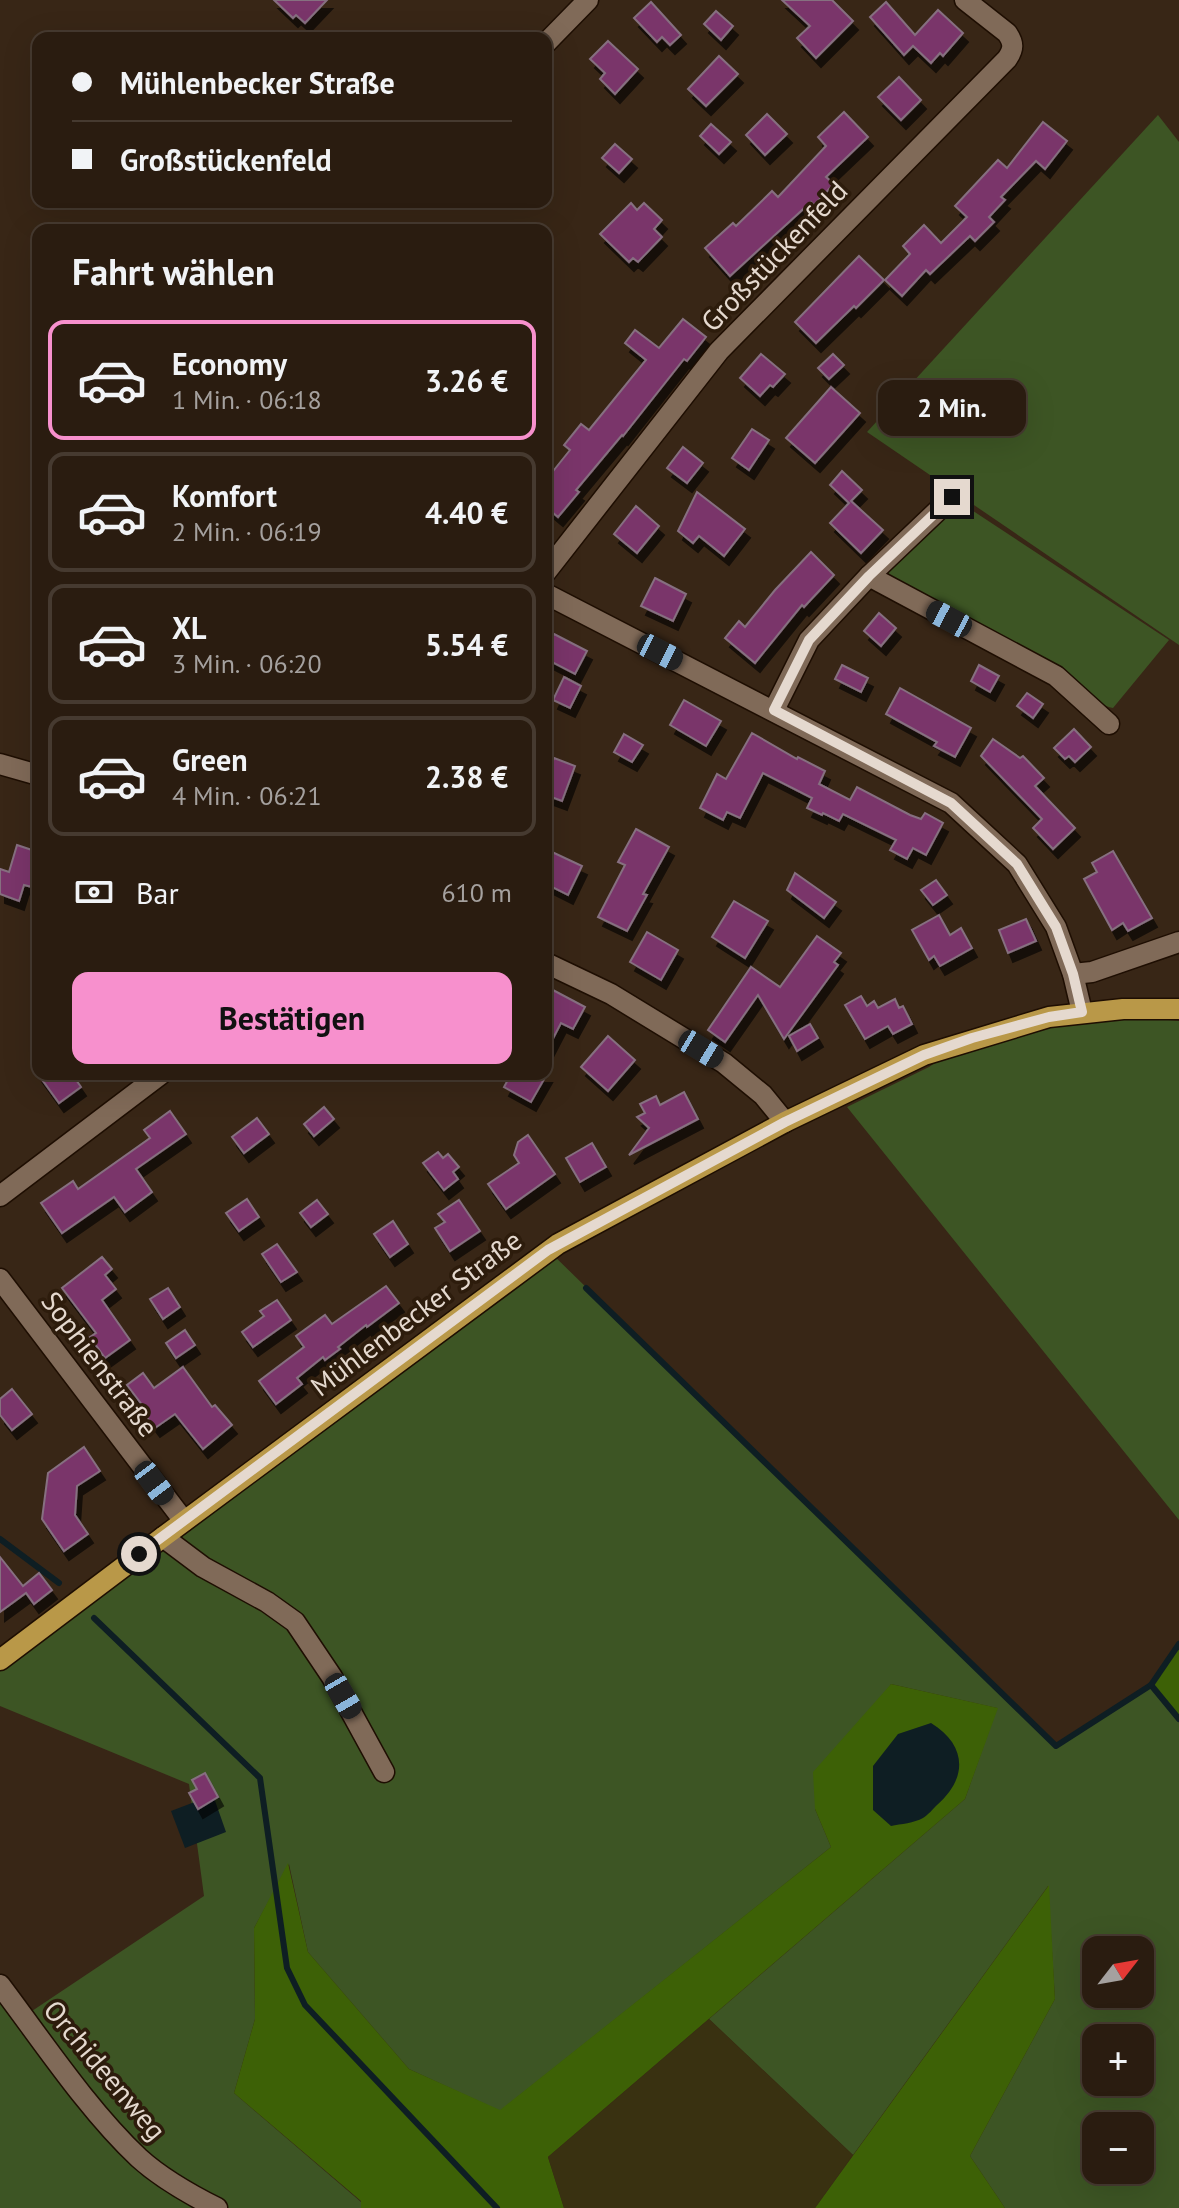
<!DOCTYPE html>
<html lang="de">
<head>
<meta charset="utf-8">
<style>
  body { margin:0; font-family:"PT Sans",sans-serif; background:#322519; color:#f1f3f6; height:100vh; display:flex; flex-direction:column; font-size:30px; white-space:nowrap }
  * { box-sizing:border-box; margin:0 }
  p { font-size:26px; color:#a5a19f }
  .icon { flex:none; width:44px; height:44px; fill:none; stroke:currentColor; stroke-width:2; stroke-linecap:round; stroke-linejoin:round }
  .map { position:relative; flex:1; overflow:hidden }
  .side { position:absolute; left:32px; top:224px; width:520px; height:856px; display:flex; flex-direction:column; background:#2a1c10; border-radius:16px; box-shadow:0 8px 32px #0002,0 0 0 2px #463a30 }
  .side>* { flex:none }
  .guide { position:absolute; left:32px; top:32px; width:520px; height:176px; border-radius:16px; box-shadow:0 8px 32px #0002,0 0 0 2px #463a30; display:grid; align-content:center; height:176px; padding:0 40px; background:#2a1c10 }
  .needle { width:52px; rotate:59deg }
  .buttons { position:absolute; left:1082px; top:1936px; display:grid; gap:16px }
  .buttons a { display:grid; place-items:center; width:72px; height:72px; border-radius:16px; background:#2a1c10; box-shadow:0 8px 32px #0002,0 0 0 2px #463a30; font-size:40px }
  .end { position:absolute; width:36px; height:36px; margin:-18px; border:10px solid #e5d9cf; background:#111; box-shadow:0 0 0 4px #111 }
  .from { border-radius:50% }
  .bubble { position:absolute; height:56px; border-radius:16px; background:#2a1c10; box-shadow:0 8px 32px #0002,0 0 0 2px #463a30; font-size:26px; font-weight:600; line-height:56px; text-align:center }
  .car { position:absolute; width:24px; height:48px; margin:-24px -12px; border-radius:10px; box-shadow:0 0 6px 2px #0007; background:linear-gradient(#222 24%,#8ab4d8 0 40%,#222 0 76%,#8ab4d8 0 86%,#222 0) }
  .guide b { display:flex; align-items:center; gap:28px; height:76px; font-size:30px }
  .guide b+b { border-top:2px solid #463a30 }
  .guide i { width:20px; height:20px; background:#f1f3f6 }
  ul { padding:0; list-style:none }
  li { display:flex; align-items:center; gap:24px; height:120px; margin:0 16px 12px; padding:0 24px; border:4px solid #463a30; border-radius:16px }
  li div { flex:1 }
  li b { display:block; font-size:30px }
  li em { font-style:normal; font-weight:600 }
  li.current { border-color:#f790cd }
  li>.icon { width:72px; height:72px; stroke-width:1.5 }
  h2 { padding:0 40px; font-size:36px; line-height:96px }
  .pay { display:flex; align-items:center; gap:20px; height:88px; padding:0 40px; font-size:30px }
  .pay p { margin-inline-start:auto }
  .cta { display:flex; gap:16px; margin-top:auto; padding:16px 40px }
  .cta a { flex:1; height:92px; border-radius:16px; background:#f790cd; color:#111; font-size:32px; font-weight:600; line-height:92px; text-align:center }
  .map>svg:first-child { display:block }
  .green { fill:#3d5524; fill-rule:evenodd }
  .forest { fill:#3d6106 }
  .sand { fill:#393111 }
  .water { fill:#0e1e23 }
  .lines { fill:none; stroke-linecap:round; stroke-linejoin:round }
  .stream { stroke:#0e1e23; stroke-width:6 }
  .building { fill:#7a366b; stroke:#866f80; stroke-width:2; filter:url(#shadow) }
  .minor-casing { stroke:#1e0e02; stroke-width:23 }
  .major-casing { stroke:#1e0e02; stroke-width:23 }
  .minor { stroke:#806a58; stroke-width:20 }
  .major { stroke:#b99848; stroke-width:20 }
  .route { stroke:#e5d9cf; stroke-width:10 }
  .labels { text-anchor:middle; stroke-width:7; stroke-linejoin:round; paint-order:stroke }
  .street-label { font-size:28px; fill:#e5d9cf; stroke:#2d1c0c }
</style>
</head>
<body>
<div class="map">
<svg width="1179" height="2208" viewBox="0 0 1179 2208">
  <defs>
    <filter id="shadow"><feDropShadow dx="5" dy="9" stdDeviation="0" flood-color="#0009"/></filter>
  </defs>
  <rect width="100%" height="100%" fill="#382616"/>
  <g class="green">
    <polygon points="1158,115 1179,142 1179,645 867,432"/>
    <path d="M958 501 1169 640 1113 708C1095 705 1090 690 1075 680 1020 643 961 615 903 585L888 573 904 552Z"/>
    <polygon points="1082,1012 1179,1021 1179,1520 847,1107 929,1067 972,1038"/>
    <path d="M548 1250 1056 1746 1151 1685 1179 1719V2208H1005L970 2156 1055 1999 1048 1886 853 2155 709 2019 965 1799 997 1708 891 1684 815 1809 831 1847 500 2111 409 2069 308 1952 289 1864 254 1928 255 2019 234 2093 361 2202V2208H0V1984L26 2015 204 1896 189 1784 0 1706V1660ZM1096 1950H1140V1994H1096ZM1096 2038H1140V2082H1096ZM1096 2126H1140V2170H1096Z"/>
  </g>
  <g class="forest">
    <polygon points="1179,1644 1179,1719 1151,1685"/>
    <polygon points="891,1684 998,1708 965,1799 548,2157 564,2208 361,2208 361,2201 234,2093 255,2019 254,1928 288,1863 308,1952 409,2069 500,2110 831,1847 815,1809 813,1772"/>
    <polygon points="1049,1885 1055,1999 970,2156 1005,2208 815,2208"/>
  </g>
  <polygon class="sand" points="709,2019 853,2155 815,2208 564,2208 548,2157"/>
  <g class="water">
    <path d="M931 1723C967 1745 968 1778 937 1805 933 1809 928 1815 923 1818 914 1823 901 1824 891 1826L873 1810V1766L898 1734Z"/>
    <polygon points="213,1795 226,1832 185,1848 171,1811"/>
  </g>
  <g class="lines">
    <g class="stream">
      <polyline points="586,1288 1056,1746 1151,1685 1179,1719"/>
      <polyline points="0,1539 59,1583"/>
      <polyline points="94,1618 260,1778 287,1968 305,2005 497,2208"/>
      <polyline points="1151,1685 1179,1644"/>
    </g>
  </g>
  <g class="building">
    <polygon points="274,0 327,0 305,23 296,15 293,18"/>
    <polygon points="782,0 832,0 853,21 816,58 797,38 810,26"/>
    <polygon points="651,2 681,35 670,45 662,37 657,42 634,18"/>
    <polygon points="886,2 915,35 938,10 963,33 943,56 940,53 931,63 913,46 904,55 870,17"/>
    <polygon points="716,11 733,26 721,40 704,24"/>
    <polygon points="608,41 638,69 615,94 600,79 605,73 590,59"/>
    <polygon points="719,56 738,74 706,106 688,89"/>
    <polygon points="899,77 921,100 901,120 878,97"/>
    <polygon points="844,112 868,137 826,177 834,184 814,205 811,202 730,276 705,248 733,223 736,226 772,191 778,197 826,146 818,137"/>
    <polygon points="767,114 787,134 765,155 746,135"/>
    <polygon points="1043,122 1067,141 1045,169 1036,161 1001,197 1005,200 989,217 994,222 975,241 970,236 930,274 926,270 902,296 885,280 910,254 903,246 924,225 941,243 967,217 955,206 998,160 1007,168"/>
    <polygon points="711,124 731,142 719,154 700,136"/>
    <polygon points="615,144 632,159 619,173 602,158"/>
    <polygon points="631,203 637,210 644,203 662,220 654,229 662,237 638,262 633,258 629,262 600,234"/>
    <polygon points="859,256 884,280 856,308 854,306 816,343 795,322"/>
    <polygon points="683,319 706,337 687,361 684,359 623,436 622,435 576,490 579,492 558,517 546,507 546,480 570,450 564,445 581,424 589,430 646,360 625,343 635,330 659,348"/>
    <polygon points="761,354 785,374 773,387 770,385 760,396 740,378"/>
    <polygon points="833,354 844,365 829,379 818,368"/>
    <polygon points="831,387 860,413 815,463 786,438"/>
    <polygon points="752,429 769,440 749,470 732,458"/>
    <polygon points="683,447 703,463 687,483 667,468"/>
    <polygon points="842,471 862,490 851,501 883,530 861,553 830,523 849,503 830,485"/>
    <polygon points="697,492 745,529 724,556 699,536 693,543 678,531"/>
    <polygon points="636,506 659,526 637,553 614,534"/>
    <polygon points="811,552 834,575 804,607 802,605 755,663 725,638 739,621 745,627 775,590"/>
    <polygon points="655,578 686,594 673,621 641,606"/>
    <polygon points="879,613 896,628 881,646 864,631"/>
    <polygon points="554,634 587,651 575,674 546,659 546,650"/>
    <polygon points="842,665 868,678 861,692 835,679"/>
    <polygon points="979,665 999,676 990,692 971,681"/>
    <polygon points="564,677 581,686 570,708 553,700"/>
    <polygon points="900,688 971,728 955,757 934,746 937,742 886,714"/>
    <polygon points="1027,693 1043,704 1033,718 1017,706"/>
    <polygon points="684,700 721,721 706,746 670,725"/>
    <polygon points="1074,729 1091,747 1075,762 1069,756 1065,759 1054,748"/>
    <polygon points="752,733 797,759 798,757 825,771 819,784 850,800 857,787 910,815 921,819 925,813 943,823 926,855 913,848 907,859 890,850 896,840 843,814 839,821 823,813 822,815 807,808 812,798 763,773 740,818 727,812 723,820 700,808 717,774 726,779"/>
    <polygon points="624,734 643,745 632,762 614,752"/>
    <polygon points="993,739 1020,758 1023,756 1044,778 1035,786 1075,828 1053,849 1033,828 1042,819 981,756"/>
    <polygon points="554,758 575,766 562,801 546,795 546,779"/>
    <polygon points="636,829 669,847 643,894 647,895 627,931 598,917 625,865 618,862"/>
    <polygon points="17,845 38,852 38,869 32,887 24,885 19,901 0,894 0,869 9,872"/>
    <polygon points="1113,851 1152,918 1128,931 1123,923 1112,930 1084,879 1097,872 1092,863"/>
    <polygon points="552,852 582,866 568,895 546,884 546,865"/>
    <polygon points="795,873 836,902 824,918 787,890"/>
    <polygon points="936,880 947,895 933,905 921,890"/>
    <polygon points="734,901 768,921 745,958 712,937"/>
    <polygon points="939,915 950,935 961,928 972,948 940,966 934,956 929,960 912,930"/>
    <polygon points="1026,919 1036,941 1008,953 999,930"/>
    <polygon points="647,932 678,950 661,980 630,962"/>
    <polygon points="817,936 841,953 834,962 838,965 784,1039 758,995 725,1042 708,1030 751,967 780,987"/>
    <polygon points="551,989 585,1007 573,1029 561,1023 546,1052 546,999"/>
    <polygon points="861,996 867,1006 874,1001 878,1008 895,999 899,1008 903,1006 912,1024 893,1034 888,1026 865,1039 845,1005"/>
    <polygon points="810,1024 818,1038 797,1051 789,1036"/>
    <polygon points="608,1036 635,1060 608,1091 581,1067"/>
    <polygon points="38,1074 72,1074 81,1087 59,1103"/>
    <polygon points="511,1074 547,1074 531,1102 504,1087"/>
    <polygon points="684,1092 698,1119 629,1155 649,1128 637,1117 645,1113 640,1104 656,1096 660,1105"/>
    <polygon points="324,1107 334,1119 314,1136 304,1124"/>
    <polygon points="170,1111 186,1134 136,1169 152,1192 125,1212 114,1197 62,1233 41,1203 73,1181 78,1189 150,1138 144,1130"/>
    <polygon points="257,1118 269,1134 244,1153 232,1137"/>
    <polygon points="528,1135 555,1174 506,1209 488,1184 519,1163 514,1155 518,1142"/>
    <polygon points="592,1143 606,1167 580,1182 566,1158"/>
    <polygon points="438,1152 443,1158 448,1154 459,1167 453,1172 458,1179 444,1190 423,1163"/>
    <polygon points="247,1199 259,1217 239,1231 226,1213"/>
    <polygon points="317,1200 328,1214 311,1227 300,1213"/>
    <polygon points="459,1200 480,1231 450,1251 435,1228 445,1222 438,1214"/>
    <polygon points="393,1221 408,1244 390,1257 374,1234"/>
    <polygon points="277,1244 297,1272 281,1282 262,1254"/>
    <polygon points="102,1257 112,1269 105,1275 116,1289 102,1300 130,1340 105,1358 90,1337 96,1333 62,1288"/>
    <polygon points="386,1286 399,1303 367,1327 366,1325 338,1347 340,1349 325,1360 323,1357 297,1378 302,1384 276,1404 259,1381 304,1347 296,1336 325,1315 332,1324"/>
    <polygon points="168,1288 180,1307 163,1319 150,1299"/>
    <polygon points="277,1300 291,1320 253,1347 242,1332 264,1316 260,1311"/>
    <polygon points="185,1330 195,1345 176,1358 166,1343"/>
    <polygon points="183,1367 212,1407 215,1405 232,1425 203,1449 175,1414 155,1428 146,1416 149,1414 127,1385 143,1373 154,1388"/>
    <polygon points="12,1389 32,1414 12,1430 0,1415 0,1399"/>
    <polygon points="84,1447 100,1471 77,1486 75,1515 88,1534 64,1551 42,1519 48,1473"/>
    <polygon points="0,1557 23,1586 39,1573 52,1590 34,1604 26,1593 0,1612"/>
    <polygon points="205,1773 218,1797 198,1809 189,1793 197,1789 192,1780"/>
  </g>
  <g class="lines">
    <defs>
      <g id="minor">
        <polyline points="546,43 588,0"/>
        <path d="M546 572 719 351 1007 59C1014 49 1014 43 1007 33L965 0"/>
        <polyline points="869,576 1056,676 1109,724"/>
        <polyline points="546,594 951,803 1017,864 1056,927 1073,974 1082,1012"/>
        <polyline points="774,710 809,640 869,576 952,497"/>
        <polyline points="0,764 38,775"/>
        <polyline points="546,963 611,994 724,1063 763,1095 785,1122"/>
        <polyline points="1073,974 1092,972 1179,942"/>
        <polyline points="0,1196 161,1074"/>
        <polyline points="0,1279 184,1521"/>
        <polyline points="163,1537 203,1567 267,1602 295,1622 332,1677 384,1772"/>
        <path d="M0 1985C43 2042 88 2110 139 2158 160 2177 191 2195 217 2208"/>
      </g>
      <polyline id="major" points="0,1660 163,1537 558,1244 785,1122 924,1055 1049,1017 1123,1009 1179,1009"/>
    </defs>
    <use href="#minor" class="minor-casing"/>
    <use href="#major" class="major-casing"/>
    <use href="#minor" class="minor"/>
    <use href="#major" class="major"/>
  </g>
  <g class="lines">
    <polyline class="route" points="139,1554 548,1250 785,1122 924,1055 972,1038 1049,1017 1082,1012 1073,974 1056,927 1017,864 951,803 774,710 809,640 869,576 952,497"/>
  </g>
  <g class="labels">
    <g class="street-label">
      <text transform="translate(774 256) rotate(-46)" y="10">Großstückenfeld</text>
      <text transform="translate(416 1313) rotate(-37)" y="10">Mühlenbecker Straße</text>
      <text transform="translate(100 1364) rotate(53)" y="10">Sophienstraße</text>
      <text transform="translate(105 2070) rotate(50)" y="10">Orchideenweg</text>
    </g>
  </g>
</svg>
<div class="buttons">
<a><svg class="needle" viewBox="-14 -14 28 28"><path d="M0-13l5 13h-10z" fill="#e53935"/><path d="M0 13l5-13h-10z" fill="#a5a19f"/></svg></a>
<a>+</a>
<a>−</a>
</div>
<i class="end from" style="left:139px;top:1554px"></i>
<i class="end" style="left:952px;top:497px"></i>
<div class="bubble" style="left:878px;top:380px;width:148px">2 Min.</div>
<i class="car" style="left:949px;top:619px;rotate:298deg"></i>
<i class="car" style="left:660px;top:652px;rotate:117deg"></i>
<i class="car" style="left:701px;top:1049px;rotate:121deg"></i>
<i class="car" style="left:154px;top:1483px;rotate:143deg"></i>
<i class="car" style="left:343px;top:1696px;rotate:150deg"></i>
<div class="guide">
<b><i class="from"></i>Mühlenbecker Straße</b>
<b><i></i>Großstückenfeld</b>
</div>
<section class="side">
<h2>Fahrt wählen</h2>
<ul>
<li class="current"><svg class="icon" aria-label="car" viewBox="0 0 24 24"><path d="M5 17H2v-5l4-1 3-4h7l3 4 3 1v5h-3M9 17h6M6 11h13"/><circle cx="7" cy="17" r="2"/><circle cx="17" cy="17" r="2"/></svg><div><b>Economy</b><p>1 Min. · 06:18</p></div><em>3.26 €</em></li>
<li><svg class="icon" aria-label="car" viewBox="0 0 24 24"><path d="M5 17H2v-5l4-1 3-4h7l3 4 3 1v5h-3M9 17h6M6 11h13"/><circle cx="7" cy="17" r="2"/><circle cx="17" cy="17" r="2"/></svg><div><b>Komfort</b><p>2 Min. · 06:19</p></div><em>4.40 €</em></li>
<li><svg class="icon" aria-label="car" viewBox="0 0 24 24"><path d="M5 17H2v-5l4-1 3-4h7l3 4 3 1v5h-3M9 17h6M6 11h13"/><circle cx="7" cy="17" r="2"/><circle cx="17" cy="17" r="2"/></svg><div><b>XL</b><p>3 Min. · 06:20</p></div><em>5.54 €</em></li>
<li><svg class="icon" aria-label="car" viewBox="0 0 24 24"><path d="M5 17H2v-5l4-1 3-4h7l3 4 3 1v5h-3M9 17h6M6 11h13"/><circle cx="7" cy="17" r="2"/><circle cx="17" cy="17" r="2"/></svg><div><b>Green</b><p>4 Min. · 06:21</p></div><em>2.38 €</em></li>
</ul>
<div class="pay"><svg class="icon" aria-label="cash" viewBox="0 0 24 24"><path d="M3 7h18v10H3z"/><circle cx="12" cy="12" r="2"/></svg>Bar<p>610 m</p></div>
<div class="cta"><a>Bestätigen</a></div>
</section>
</div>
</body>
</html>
